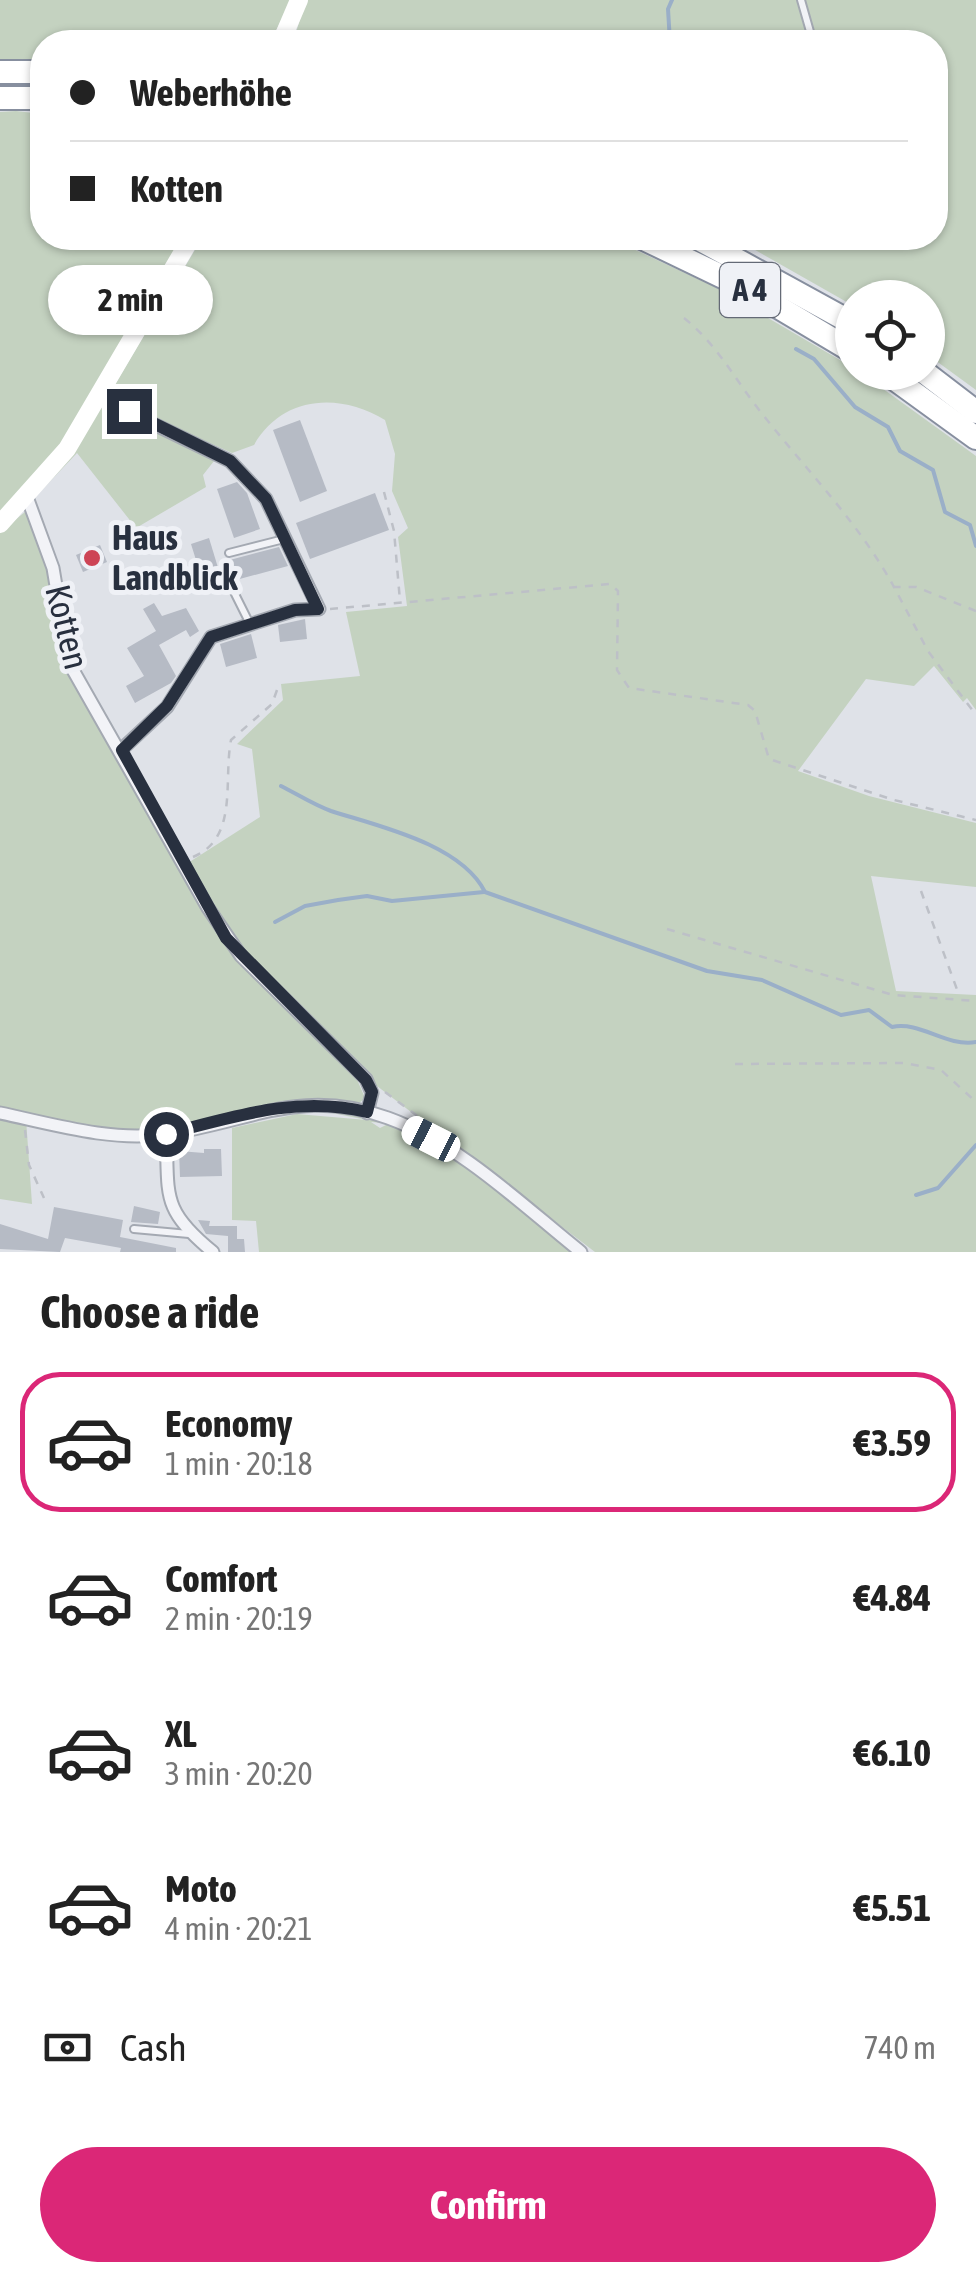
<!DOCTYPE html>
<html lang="en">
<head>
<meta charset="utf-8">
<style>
  body { margin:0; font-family:"Asap Condensed",sans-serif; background:#f2f2f2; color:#222; height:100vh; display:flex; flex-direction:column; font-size:38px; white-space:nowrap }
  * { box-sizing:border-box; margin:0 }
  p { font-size:32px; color:#767676 }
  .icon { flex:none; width:55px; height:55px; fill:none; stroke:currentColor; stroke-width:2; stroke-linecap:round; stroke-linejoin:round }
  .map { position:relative; height:1252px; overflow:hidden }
  .panel { display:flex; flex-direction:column; background:#fff; flex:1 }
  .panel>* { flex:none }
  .hud { position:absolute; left:30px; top:30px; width:918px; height:220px; border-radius:40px; box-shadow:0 2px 8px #0004; display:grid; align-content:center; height:220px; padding:0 40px; background:#fff }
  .controls { position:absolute; left:835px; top:280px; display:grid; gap:20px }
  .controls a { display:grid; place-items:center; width:110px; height:110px; border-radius:50%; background:#fff; box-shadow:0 2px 8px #0004; font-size:50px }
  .end { position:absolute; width:45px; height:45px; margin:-22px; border:12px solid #28303f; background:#fff; box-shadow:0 0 0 5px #fff }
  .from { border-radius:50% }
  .bubble { position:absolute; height:70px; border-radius:35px; background:#fff; box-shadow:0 2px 8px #0004; font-size:32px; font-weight:700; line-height:70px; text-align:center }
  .car { position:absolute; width:30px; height:60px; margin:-30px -15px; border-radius:12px; box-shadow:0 0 8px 2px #0007; background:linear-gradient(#fff 24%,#345 0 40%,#fff 0 76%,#345 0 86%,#fff 0) }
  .hud b { display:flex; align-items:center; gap:35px; height:95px; font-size:38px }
  .hud b+b { border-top:2px solid #e0e0e0 }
  .hud i { width:25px; height:25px; background:#222 }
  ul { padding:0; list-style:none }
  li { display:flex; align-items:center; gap:30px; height:140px; margin:0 20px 15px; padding:0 20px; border:5px solid transparent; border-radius:40px }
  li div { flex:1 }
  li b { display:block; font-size:38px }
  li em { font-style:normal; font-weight:700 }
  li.on { border-color:#db2777 }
  li>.icon { width:90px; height:90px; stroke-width:1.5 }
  h2 { padding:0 40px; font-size:45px; line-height:120px }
  .pay { display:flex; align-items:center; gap:25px; height:110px; padding:0 40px; font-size:38px }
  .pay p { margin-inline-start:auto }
  .cta { display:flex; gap:20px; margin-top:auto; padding:20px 40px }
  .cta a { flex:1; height:115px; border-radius:60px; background:#db2777; color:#fff; font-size:40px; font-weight:700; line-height:115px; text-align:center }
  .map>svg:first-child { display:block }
  .green { fill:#c4d2c0 }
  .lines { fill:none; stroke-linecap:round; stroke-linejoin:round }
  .stream { stroke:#9aafc8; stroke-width:4 }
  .building { fill:#b6bbc5 }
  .lane-casing { stroke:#a4a9b2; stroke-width:10 }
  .street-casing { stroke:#a4a9b2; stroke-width:15 }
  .highway-casing { stroke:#878f9f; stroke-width:26 }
  .path { stroke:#bdc0c7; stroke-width:2.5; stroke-dasharray:8 8; stroke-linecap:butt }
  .lane { stroke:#f2f3f7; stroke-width:6 }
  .street { stroke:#f2f3f7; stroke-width:11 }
  .secondary { stroke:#fff; stroke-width:18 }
  .highway { stroke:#fff; stroke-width:22 }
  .route { stroke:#28303f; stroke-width:12 }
  .poi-dot { fill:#cd4455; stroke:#eff1f6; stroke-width:4 }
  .labels { text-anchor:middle; stroke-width:10; stroke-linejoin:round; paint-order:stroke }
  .shield { fill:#eff1f6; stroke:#646a76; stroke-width:2.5 }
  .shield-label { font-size:32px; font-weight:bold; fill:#28303f }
  .poi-label { font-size:35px; font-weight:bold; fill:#28303f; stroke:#eff1f6; text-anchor:start }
  .street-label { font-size:35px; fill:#28303f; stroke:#eff1f6 }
</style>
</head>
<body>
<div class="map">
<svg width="976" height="1252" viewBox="0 0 976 1252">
  <rect width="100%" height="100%" fill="#dfe2e8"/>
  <g class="green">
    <polygon points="0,0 292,0 270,42 42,42 42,60 0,60"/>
    <polygon points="306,0 976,0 976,390 928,355 928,298 852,298 852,305 734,238 935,238 935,42 293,42"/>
    <polygon points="16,111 42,114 42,238 183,238 63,445 0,516 0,112"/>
    <path d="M202 238H610L715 287 852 367V372L861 373 976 456V710L967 698 963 702 934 666 914 686 866 679 798 771 869 796 976 823V887L871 876 896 991 976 995V1252H595L373 1083 232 939 190 867 191 861 260 817 252 749 237 744 283 700 281 684 360 676 346 612 407 606 398 537 408 528 392 491 395 454 385 420C339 392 282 396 254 445L232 453 112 399 110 393Z"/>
    <polygon points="101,408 134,418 214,461 203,475 206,487 136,528 77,453 40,492"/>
    <polygon points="25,512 46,557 65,663 206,912 238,959 356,1077 365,1098 358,1104 268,1104 178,1127 118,1135 26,1119 32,1204 0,1199 0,532"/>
    <path d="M287 1110H333L385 1123 371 1122 380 1128 388 1124C457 1148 515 1207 571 1252H259L256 1221 232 1220V1128L297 1114 367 1120 327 1112 277 1113Z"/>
  </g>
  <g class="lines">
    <g class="stream">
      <polyline points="670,42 668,9 672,0"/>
      <polyline points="771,42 780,33"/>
      <polyline points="796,349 814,359 855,407 888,427 900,451 933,470 945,512 970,525 976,546"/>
      <path d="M281 786C297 794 314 805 331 811 378 826 461 844 485 892L707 971 762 980 841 1015 869 1010 892 1027C921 1021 945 1047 976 1042"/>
      <polyline points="275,922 305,906 338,900 367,896 392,901 484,892"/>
      <polyline points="916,1195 938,1188 976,1145"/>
    </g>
  </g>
  <g class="building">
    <polygon points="300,420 327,491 300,502 273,430"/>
    <polygon points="237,482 247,493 260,529 234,538 217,489"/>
    <polygon points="375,493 389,530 310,559 296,523"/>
    <polygon points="209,538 219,571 201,576 191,544"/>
    <polygon points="100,545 107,562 83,572 76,555"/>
    <polygon points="279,547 288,566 236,580 229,572 226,561"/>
    <polygon points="154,603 162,616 186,608 199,631 190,637 186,630 159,645 176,676 171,683 135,703 126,686 144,676 127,648 156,631 143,609"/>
    <polygon points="305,619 307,639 280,642 278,625"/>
    <polygon points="251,634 257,658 226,667 220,644"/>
    <polygon points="204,1149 221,1149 222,1176 180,1177 179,1151 204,1153"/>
    <polygon points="134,1206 160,1212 158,1224 131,1222"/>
    <polygon points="54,1207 123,1220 120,1237 176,1248 176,1252 120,1252 121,1248 65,1238 60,1252 0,1249 0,1224 48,1239"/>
    <polygon points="198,1220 210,1221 209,1226 237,1226 237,1239 244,1239 245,1252 228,1252 228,1236 206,1234"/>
  </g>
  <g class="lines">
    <defs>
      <g id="lane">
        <polyline points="801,0 813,42"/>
        <polyline points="229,553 284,539"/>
        <polyline points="227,578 249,622"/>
        <polyline points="134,1229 189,1234"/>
      </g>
      <g id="street">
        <polyline points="98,397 230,461 266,499 319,609 295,610 211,637 167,707 121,750"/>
        <polyline points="27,497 53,568 69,663 208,908 241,956 366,1079 372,1093 367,1113"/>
        <path d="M0 1113C52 1124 112 1142 165 1134 249 1123 299 1086 388 1118 460 1144 522 1205 581 1252"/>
        <path d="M166 1134C169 1195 160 1209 213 1252"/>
      </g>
      <g id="highway">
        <polyline points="0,72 42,72"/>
        <polyline points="0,98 42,98"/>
        <polyline points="642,238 748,289 852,351"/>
        <polyline points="697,238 852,323"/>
        <polyline points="885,372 976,438"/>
        <polyline points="924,372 976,412"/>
      </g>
    </defs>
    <use href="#lane" class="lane-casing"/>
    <use href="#street" class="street-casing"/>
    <use href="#highway" class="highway-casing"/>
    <g class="path">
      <polyline points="360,238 382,241"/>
      <path d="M684 318C714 342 731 372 753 402 801 465 856 518 894 587"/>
      <polyline points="384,492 394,531 400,601"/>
      <polyline points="330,609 610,584 618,591 617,670 629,688 748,705 755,711 769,759 894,800 976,820"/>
      <polyline points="976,611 916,587 894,587 928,651 976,715"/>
      <path d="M193 857C239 838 223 781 231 740L272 704 277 690"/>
      <polyline points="921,891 959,995"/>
      <polyline points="667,929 893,995 976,1001"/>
      <polyline points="735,1064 904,1063 941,1070 976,1102"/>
      <polyline points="385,1092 427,1123"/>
      <polyline points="25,1130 29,1165 44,1198"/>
    </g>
    <use href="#lane" class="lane"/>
    <use href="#street" class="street"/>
    <g class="secondary">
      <polyline points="281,42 299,0"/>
      <polyline points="0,524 67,449 191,238"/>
    </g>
    <use href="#highway" class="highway"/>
  </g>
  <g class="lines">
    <path class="route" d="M129 411 230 461 266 499 318 609 295 610 211 637 167 706 122 750 226 938 366 1080 372 1092 367 1112C297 1095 233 1117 166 1134"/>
  </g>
  <circle class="poi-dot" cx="92" cy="558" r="10"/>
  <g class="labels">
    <rect class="shield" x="720" y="263" width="60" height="54" rx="8"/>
    <g class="shield-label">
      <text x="750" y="301">A 4</text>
    </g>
    <g class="poi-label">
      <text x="112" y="550">Haus<tspan x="112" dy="40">Landblick</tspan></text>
    </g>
    <g class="street-label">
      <text transform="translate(67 627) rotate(76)" y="12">Kotten</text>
    </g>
  </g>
</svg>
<div class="controls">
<a><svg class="icon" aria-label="locate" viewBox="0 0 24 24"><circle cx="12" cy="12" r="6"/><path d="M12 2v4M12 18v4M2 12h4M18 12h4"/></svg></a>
</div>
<i class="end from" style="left:166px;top:1134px"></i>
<i class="end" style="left:129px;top:411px"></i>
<div class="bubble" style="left:48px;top:265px;width:165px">2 min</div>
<i class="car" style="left:431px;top:1139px;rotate:297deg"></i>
<div class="hud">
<b><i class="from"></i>Weberhöhe</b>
<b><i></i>Kotten</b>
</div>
</div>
<section class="panel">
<h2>Choose a ride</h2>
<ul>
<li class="on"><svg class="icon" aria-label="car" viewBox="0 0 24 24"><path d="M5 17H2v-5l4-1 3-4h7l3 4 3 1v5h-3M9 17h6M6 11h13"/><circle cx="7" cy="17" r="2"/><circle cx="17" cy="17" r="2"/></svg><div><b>Economy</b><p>1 min · 20:18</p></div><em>€3.59</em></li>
<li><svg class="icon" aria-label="car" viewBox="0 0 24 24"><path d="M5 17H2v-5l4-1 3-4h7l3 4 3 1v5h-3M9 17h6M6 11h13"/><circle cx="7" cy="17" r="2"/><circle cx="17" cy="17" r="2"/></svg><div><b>Comfort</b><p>2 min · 20:19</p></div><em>€4.84</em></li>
<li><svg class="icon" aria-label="car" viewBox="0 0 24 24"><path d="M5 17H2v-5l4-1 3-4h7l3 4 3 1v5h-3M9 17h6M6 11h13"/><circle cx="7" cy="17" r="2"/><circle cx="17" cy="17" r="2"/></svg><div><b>XL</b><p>3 min · 20:20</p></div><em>€6.10</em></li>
<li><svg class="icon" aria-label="car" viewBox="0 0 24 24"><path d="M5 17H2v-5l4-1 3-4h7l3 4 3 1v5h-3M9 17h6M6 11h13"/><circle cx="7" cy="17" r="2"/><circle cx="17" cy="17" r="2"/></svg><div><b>Moto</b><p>4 min · 20:21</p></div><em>€5.51</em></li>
</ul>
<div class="pay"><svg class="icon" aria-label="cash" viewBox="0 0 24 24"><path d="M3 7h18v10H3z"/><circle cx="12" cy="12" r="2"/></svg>Cash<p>740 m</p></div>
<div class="cta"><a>Confirm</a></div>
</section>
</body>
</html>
